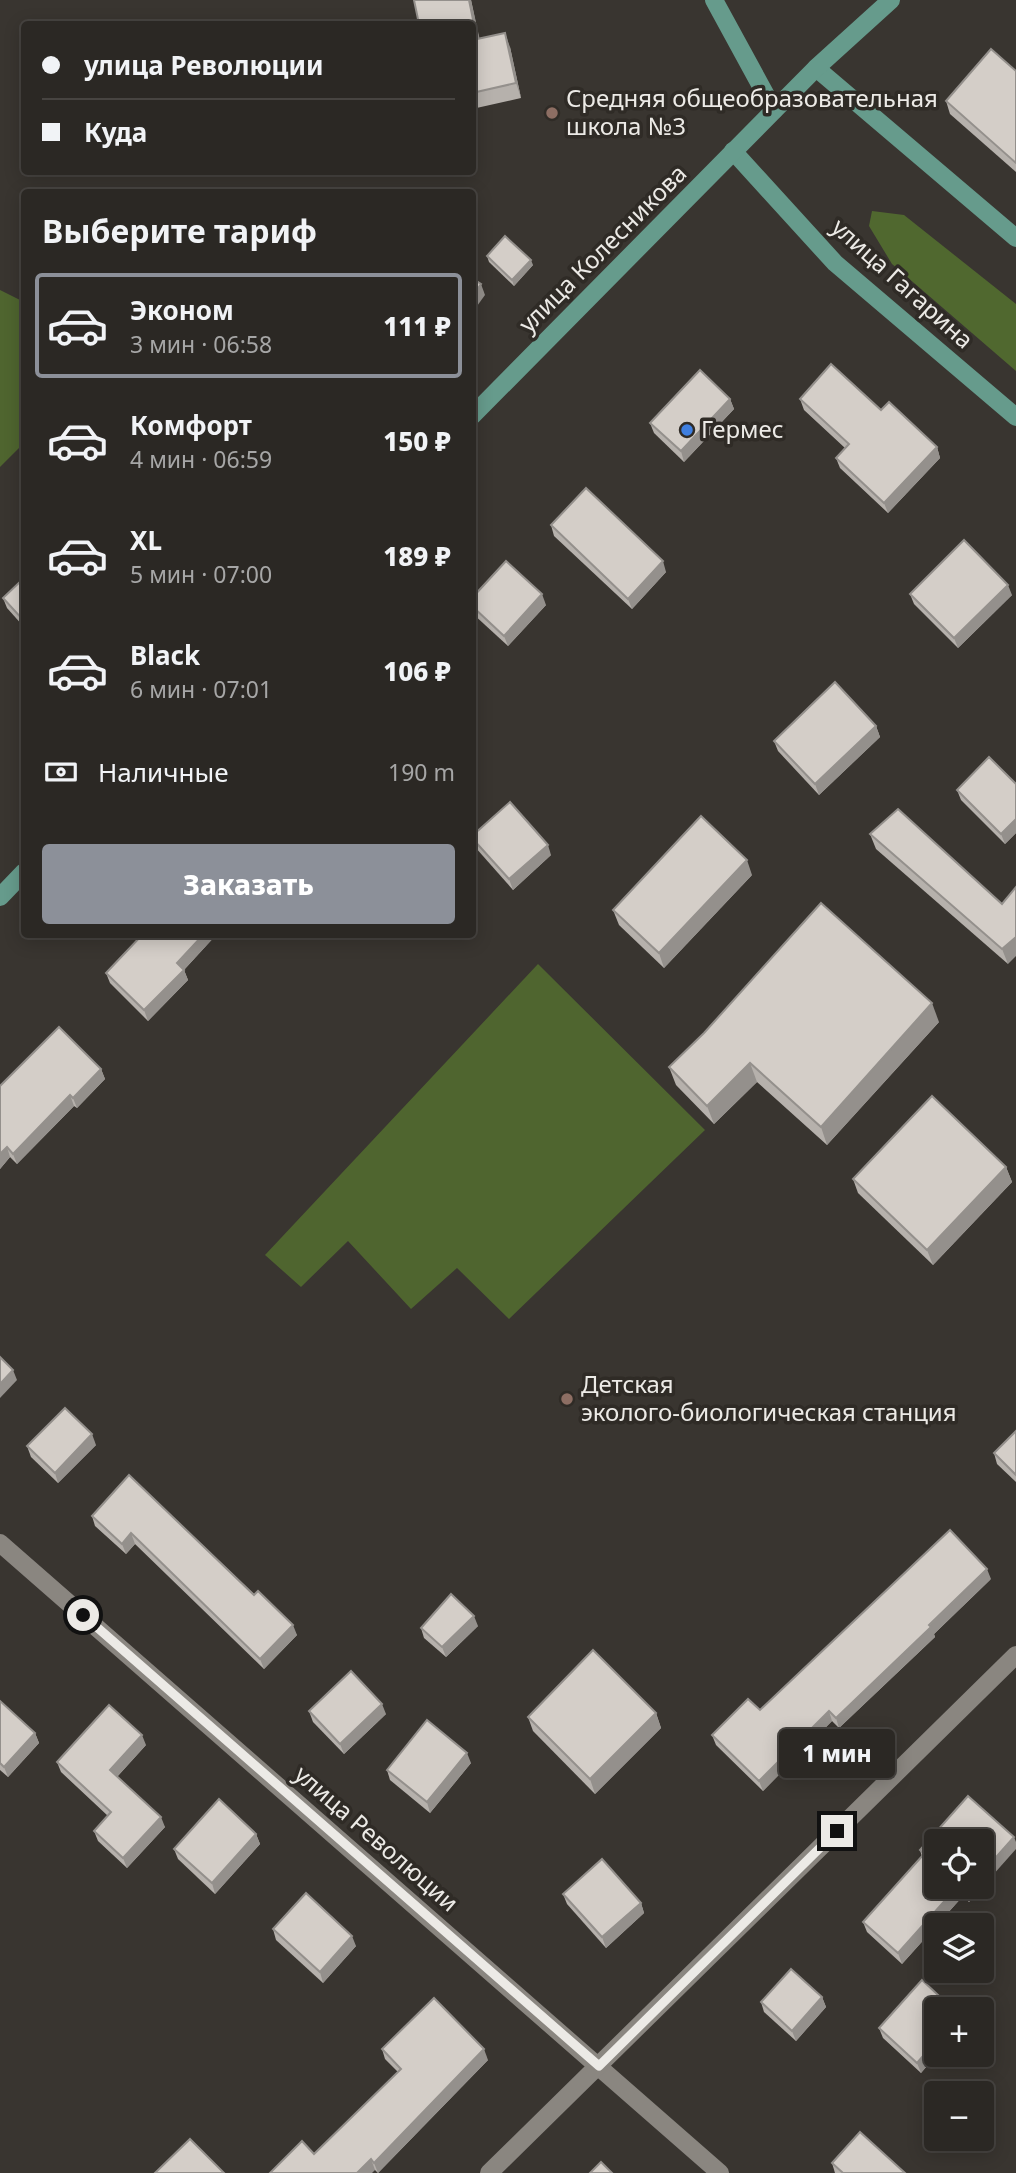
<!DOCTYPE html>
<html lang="ru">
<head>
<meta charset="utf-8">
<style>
  body { margin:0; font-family:"Noto Sans",sans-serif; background:#373431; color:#f1f3f6; height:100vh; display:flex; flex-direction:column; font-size:26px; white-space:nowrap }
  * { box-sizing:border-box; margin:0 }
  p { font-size:23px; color:#a6a6a6 }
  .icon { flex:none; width:38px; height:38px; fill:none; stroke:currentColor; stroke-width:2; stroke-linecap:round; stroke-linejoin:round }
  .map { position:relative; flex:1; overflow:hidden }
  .sheet { position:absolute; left:21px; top:189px; width:455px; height:749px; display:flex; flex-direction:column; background:#2b2824; border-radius:7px; box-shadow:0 4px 18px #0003,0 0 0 2px #474441 }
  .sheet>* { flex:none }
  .guide { position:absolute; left:21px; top:21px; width:455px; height:154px; border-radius:7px; box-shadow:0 4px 18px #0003,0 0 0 2px #474441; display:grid; align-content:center; height:154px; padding:0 21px; background:#2b2824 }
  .tools { position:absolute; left:924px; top:1829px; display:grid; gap:14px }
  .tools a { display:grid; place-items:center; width:70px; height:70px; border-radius:7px; background:#2b2824; box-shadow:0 4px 18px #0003,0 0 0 2px #474441; font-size:35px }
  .end { position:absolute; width:32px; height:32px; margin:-16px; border:9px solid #eceae6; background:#111; box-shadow:0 0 0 4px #111 }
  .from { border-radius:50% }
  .bubble { position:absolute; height:49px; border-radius:7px; background:#2b2824; box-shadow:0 4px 18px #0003,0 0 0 2px #474441; font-size:23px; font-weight:800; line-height:49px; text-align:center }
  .guide b { display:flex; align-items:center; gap:24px; height:66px; font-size:26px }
  .guide b+b { border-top:2px solid #474441 }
  .guide i { width:18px; height:18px; background:#f1f3f6 }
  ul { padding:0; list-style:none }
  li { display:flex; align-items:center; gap:21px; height:105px; margin:0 14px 10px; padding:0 7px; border:4px solid transparent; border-radius:7px }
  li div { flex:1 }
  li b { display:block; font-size:26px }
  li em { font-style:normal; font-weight:800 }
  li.active { border-color:#8c9099 }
  li>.icon { width:63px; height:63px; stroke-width:1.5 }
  h2 { padding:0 21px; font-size:32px; line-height:84px }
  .pay { display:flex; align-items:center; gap:18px; height:77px; padding:0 21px; font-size:26px }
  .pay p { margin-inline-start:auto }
  .button { display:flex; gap:14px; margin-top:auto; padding:14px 21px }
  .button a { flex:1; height:80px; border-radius:7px; background:#8c9099; color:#fff; font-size:28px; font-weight:800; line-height:80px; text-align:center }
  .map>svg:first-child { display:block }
  .green { fill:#4f652f }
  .forest { fill:#50682f }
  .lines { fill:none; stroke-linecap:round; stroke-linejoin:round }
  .street { stroke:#8a8680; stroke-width:18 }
  .secondary { stroke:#669b8c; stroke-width:18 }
  .wall { fill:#b6b1ac }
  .shaded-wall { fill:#94908c }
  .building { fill:#d4cec8; stroke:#94908c; stroke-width:2 }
  .route { stroke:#eceae6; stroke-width:9 }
  .education-dot { fill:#8d6e63; stroke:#2f2b26; stroke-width:2.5 }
  .shop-dot { fill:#3f7fe0; stroke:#2f2b26; stroke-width:2.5 }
  .labels { text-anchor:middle; stroke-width:7; stroke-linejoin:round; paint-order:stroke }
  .poi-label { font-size:24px; fill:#eceae6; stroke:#2f2b26; text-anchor:start }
  .street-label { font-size:24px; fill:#eceae6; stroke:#2f2b26 }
</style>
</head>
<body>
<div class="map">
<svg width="1016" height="2173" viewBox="0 0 1016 2173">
  <rect width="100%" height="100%" fill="#393530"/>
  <g class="green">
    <polygon points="0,290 24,302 24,443 0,467"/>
    <polygon points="538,964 705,1130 509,1319 457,1268 411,1309 348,1241 301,1287 265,1255"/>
  </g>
  <polygon class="forest" points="872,211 904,215 1016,304 1016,371 892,264 869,226"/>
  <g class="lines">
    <g class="street">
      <polyline points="0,1543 720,2173"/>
      <polyline points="489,2173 1016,1655"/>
    </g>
    <g class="secondary">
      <polyline points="714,0 774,110"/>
      <polyline points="816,68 1016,238"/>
      <polyline points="733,151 835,263 1016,417"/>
      <polyline points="472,416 816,68 891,0"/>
      <polyline points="0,897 24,872"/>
    </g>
  </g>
  <g class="wall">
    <polygon points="414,0 471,0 479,38 510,47 521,98 472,109 472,24"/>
    <polygon points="1016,71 1016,172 950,114 946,101"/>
    <polygon points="487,256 533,265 514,286 489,262"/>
    <polygon points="730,399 734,409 684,462 654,433 650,423"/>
    <polygon points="800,399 881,410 937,447 940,458 888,513 840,468 836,458 845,448 804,410"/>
    <polygon points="551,525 666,572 632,609 554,536"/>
    <polygon points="24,578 24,627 7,608 3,598"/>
    <polygon points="910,594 1012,595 958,648 914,604"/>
    <polygon points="472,598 546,605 508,646 472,613"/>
    <polygon points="876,726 880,737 819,795 778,751 774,741"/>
    <polygon points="1016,784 1016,833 1005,844 961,800 957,790"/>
    <polygon points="870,834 1002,904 1008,964 876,849"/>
    <polygon points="472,836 551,855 513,890 475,847 472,840"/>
    <polygon points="752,875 664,968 619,925 613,910"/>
    <polygon points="143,934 217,934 183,971 184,970 188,980 148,1021 110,983 106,973"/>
    <polygon points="939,1022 827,1145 757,1082 714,1124 676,1085 669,1067"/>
    <polygon points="101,1069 105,1079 77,1108 74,1106 17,1164 10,1157 0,1169 0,1086"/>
    <polygon points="1006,1167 1012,1182 933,1265 858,1193 853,1179"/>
    <polygon points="1016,1431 1016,1482 997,1464 994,1453"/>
    <polygon points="96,1445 58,1483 31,1457 27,1446"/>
    <polygon points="129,1475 297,1635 264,1669 135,1544 126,1554 95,1526 92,1516"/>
    <polygon points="991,1579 934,1634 935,1637 839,1728 832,1721 763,1791 716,1745 712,1735 760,1710"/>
    <polygon points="478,1626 446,1657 424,1638 421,1628"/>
    <polygon points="0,1701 35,1733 39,1743 8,1777 0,1770"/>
    <polygon points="309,1711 386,1714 344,1754 313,1722"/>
    <polygon points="656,1713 661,1728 595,1794 533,1731 528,1717"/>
    <polygon points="146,1745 117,1777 165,1827 127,1868 98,1841 94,1831 108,1816 61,1772 57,1762"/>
    <polygon points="471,1763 430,1813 390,1780 387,1770"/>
    <polygon points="256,1834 260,1844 215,1894 178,1859 174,1849"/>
    <polygon points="1016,1842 969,1902 963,1896 902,1964 867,1932 863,1922 922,1857 920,1850"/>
    <polygon points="563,1894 641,1903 644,1913 606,1948 567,1904"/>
    <polygon points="273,1929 356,1946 323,1983 276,1940"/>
    <polygon points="822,1997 826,2007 796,2041 764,2012 761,2002"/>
    <polygon points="879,2028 936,2054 937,2054 921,2073 883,2038"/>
    <polygon points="382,2049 488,2060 378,2173 375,2170 314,2154 398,2072 385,2059"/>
    <polygon points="832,2163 905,2173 835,2173"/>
  </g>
  <g class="shaded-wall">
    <polygon points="469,0 471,0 483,54 477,39"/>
    <polygon points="505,33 510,47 521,98 516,83"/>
    <polygon points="531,260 533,265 514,286 512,280"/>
    <polygon points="481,284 485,295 472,313 472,297"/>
    <polygon points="730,399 734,409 684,462 681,451"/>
    <polygon points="937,447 940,458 888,513 884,503"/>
    <polygon points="663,561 666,572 632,609 628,599"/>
    <polygon points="1008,585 1012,595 958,648 954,638"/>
    <polygon points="542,594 546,605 508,646 504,636"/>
    <polygon points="876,726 880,737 819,795 815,784"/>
    <polygon points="1016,819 1016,833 1005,844 1001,834"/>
    <polygon points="548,845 551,855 513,890 509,879"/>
    <polygon points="747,860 752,875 664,968 659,953"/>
    <polygon points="204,934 217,934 183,971 184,970 188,980 148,1021 144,1010 177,963"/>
    <polygon points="1016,937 1016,956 1008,964 1002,949"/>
    <polygon points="932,1003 939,1022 827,1145 821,1127"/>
    <polygon points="750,1063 757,1082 714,1124 707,1106"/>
    <polygon points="101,1069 105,1079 77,1108 73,1098"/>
    <polygon points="70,1095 74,1106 17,1164 13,1154"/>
    <polygon points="7,1147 10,1157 0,1169 0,1154"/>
    <polygon points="1006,1167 1012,1182 933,1265 927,1250"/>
    <polygon points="13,1370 17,1380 0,1398 0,1384"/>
    <polygon points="92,1434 96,1445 58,1483 55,1473"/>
    <polygon points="131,1533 135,1544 126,1554 122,1544"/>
    <polygon points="987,1569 991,1579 934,1634 935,1637 839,1728 836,1718"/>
    <polygon points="474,1616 478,1626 446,1657 442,1647"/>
    <polygon points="293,1625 297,1635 264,1669 260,1659"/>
    <polygon points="382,1704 386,1714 344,1754 340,1744"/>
    <polygon points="829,1711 832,1721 763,1791 759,1781"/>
    <polygon points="656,1713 661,1728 595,1794 590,1779"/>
    <polygon points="35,1733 39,1743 8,1777 4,1767"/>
    <polygon points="142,1735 146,1745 114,1780 110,1770"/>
    <polygon points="467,1753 471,1763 430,1813 427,1802"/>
    <polygon points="161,1817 165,1827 127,1868 123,1858"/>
    <polygon points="256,1834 260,1844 215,1894 212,1883"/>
    <polygon points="1014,1837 1016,1842 1016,1849 969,1902 965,1891 970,1886 982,1886 982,1873"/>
    <polygon points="958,1886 959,1886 963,1896 902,1964 898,1953"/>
    <polygon points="641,1903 644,1913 606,1948 602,1937"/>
    <polygon points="352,1936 356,1946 323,1983 320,1972"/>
    <polygon points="822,1997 826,2007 796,2041 792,2031"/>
    <polygon points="936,2041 936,2054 937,2054 921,2073 917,2063"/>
    <polygon points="484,2049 488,2060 378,2173 374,2163"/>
    <polygon points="371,2159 375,2170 372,2173 357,2173"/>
  </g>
  <g class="building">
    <polygon points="414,0 469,0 477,39 505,33 516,83 472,93 472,24 419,24"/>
    <polygon points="991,49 1016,71 1016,163 946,101"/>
    <polygon points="505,236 531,260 512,280 487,256"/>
    <polygon points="472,278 481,284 472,297"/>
    <polygon points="831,364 881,410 889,402 937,447 884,503 836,458 849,444 800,399"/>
    <polygon points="700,370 730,399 681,451 650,423"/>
    <polygon points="586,488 663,561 628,599 551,525"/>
    <polygon points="964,540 1008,585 954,638 910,594"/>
    <polygon points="506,561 542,594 504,636 472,606 472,598"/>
    <polygon points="24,578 24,621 3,598"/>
    <polygon points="835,682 876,726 815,784 774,741"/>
    <polygon points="989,757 1016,784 1016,819 1001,834 957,790"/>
    <polygon points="510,802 548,845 509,879 472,838 472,836"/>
    <polygon points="898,809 1002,904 1016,887 1016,937 1002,949 870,834"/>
    <polygon points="701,816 747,860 659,953 613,910"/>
    <polygon points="821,903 932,1003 821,1127 750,1063 707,1106 669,1067 704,1033"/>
    <polygon points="143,934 204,934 177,963 184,970 144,1010 106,973"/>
    <polygon points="59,1027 101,1069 73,1098 70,1095 13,1154 7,1147 0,1154 0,1086"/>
    <polygon points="932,1096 1006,1167 927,1250 853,1179"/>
    <polygon points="0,1357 13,1370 0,1384"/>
    <polygon points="65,1408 92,1434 55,1473 27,1446"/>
    <polygon points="1016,1431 1016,1475 994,1453"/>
    <polygon points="129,1475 254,1595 258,1591 293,1625 260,1659 131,1533 122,1544 92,1516"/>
    <polygon points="950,1530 987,1569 929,1625 931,1627 836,1718 829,1711 759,1781 712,1735 748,1699 760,1710"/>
    <polygon points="451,1594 474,1616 442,1647 421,1628"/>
    <polygon points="593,1650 656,1713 590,1779 528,1717"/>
    <polygon points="351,1671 382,1704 340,1744 309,1711"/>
    <polygon points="0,1701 35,1733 4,1767 0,1763"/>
    <polygon points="109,1705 142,1735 110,1770 161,1817 123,1858 94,1831 111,1812 57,1762"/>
    <polygon points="427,1720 467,1753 427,1802 387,1770"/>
    <polygon points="968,1796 1014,1837 982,1873 982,1841 936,1841 936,1886 958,1886 898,1953 863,1922 924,1854 920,1850"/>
    <polygon points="219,1799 256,1834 212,1883 174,1849"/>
    <polygon points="602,1859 641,1903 602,1937 563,1894"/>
    <polygon points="960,1886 970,1886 965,1891"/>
    <polygon points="306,1893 352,1936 320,1972 273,1929"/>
    <polygon points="791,1969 822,1997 792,2031 761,2002"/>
    <polygon points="922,1980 953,2009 936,2009 936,2041 917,2063 879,2028"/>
    <polygon points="434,1998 484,2049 374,2163 371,2159 357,2173 270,2173 302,2141 314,2154 401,2069 382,2049"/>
    <polygon points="860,2132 905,2173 843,2173 832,2163"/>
    <polygon points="190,2139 224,2173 155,2173"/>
    <polygon points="601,2162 612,2173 590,2173"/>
  </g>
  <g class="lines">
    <polyline class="route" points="83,1615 599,2066 837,1831"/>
  </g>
  <g class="education-dot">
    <circle cx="552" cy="113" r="7"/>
    <circle cx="567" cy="1399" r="7"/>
  </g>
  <circle class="shop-dot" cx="687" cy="430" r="7"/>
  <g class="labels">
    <g class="poi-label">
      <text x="566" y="107">Средняя общеобразовательная<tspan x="566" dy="28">школа №3</tspan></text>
      <text x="701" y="438">Гермес</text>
      <text x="581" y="1393">Детская<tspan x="581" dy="28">эколого-биологическая станция</tspan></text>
    </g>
    <g class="street-label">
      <text transform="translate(603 249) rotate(-45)" y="8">улица Колесникова</text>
      <text transform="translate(902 284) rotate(42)" y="8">улица Гагарина</text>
      <text transform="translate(376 1839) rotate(41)" y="8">улица Революции</text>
    </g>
  </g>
</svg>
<div class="tools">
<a><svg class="icon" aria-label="locate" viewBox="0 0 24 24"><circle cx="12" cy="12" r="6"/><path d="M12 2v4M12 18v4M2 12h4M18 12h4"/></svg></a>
<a><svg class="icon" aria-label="layers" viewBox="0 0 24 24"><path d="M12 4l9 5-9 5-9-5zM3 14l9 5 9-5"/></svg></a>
<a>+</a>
<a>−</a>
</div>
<i class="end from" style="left:83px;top:1615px"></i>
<i class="end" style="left:837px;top:1831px"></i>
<div class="bubble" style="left:779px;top:1729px;width:116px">1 мин</div>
<div class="guide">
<b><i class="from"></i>улица Революции</b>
<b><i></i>Куда</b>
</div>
<section class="sheet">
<h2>Выберите тариф</h2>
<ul>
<li class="active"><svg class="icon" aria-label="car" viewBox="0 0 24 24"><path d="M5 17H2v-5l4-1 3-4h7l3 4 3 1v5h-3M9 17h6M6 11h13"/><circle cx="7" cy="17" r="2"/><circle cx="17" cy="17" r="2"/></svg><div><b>Эконом</b><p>3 мин · 06:58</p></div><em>111 ₽</em></li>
<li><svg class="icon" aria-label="car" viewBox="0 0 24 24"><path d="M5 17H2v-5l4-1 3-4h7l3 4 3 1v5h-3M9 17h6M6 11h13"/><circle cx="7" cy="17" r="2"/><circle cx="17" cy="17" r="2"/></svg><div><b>Комфорт</b><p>4 мин · 06:59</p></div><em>150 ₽</em></li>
<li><svg class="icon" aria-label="car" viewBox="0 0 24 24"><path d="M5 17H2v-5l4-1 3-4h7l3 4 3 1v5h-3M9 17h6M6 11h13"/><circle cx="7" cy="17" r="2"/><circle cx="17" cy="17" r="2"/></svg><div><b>XL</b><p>5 мин · 07:00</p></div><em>189 ₽</em></li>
<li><svg class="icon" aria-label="car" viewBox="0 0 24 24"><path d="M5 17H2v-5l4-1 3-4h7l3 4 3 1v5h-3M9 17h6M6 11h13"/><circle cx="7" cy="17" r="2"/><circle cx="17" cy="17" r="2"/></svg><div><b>Black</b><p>6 мин · 07:01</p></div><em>106 ₽</em></li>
</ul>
<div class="pay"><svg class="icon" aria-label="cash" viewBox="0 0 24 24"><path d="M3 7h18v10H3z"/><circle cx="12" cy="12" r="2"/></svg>Наличные<p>190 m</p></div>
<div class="button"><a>Заказать</a></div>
</section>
</div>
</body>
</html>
